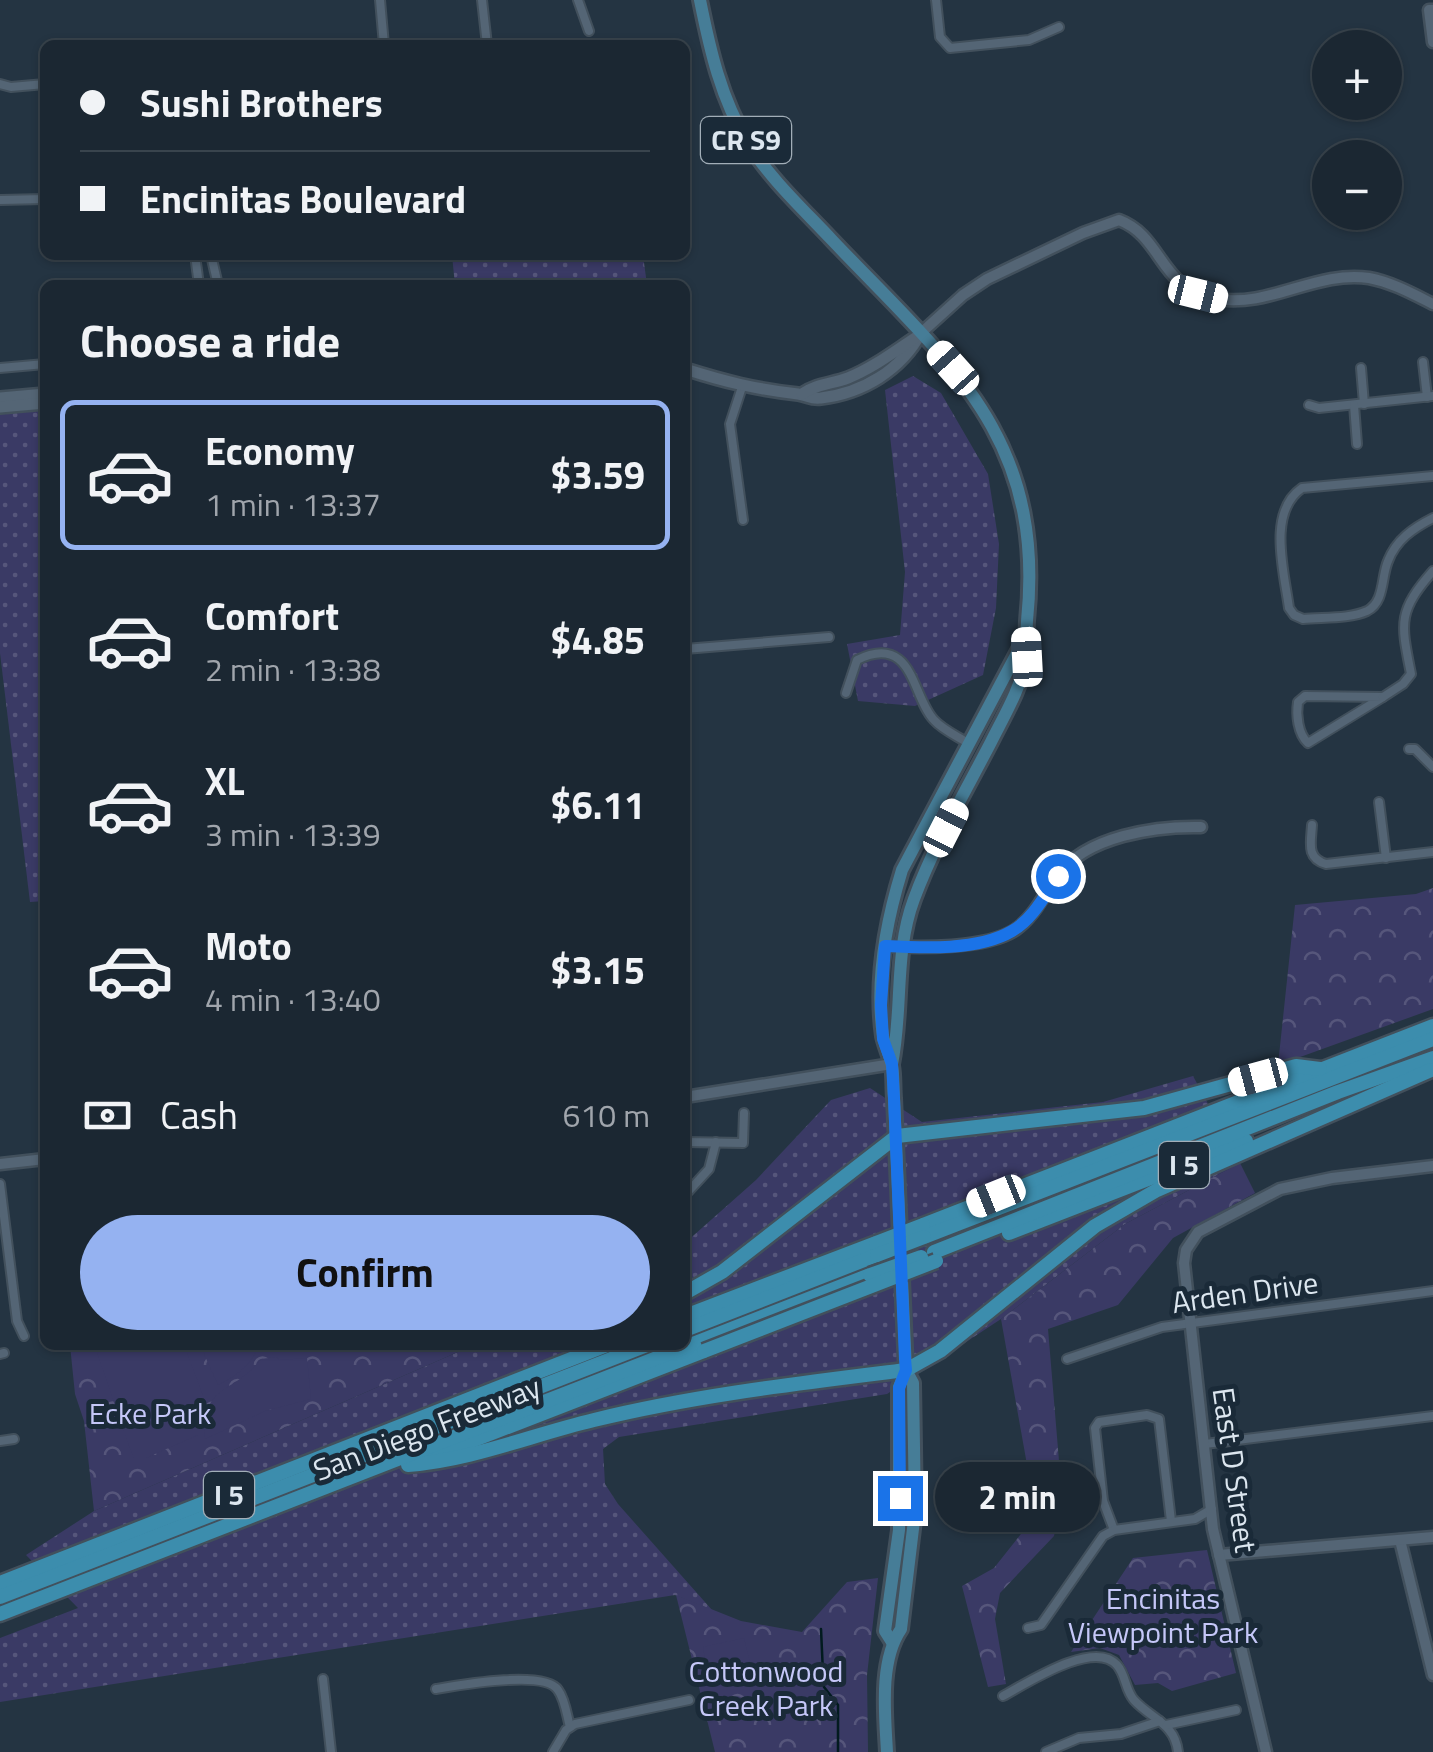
<!DOCTYPE html>
<html lang="en">
<head>
<meta charset="utf-8">
<style>
  body { margin:0; font-family:"Titillium Web",sans-serif; background:#28333e; color:#f1f3f6; height:100vh; display:flex; flex-direction:column; font-size:38px; white-space:nowrap }
  * { box-sizing:border-box; margin:0 }
  p { font-size:32px; color:#a0a5ac }
  .icon { flex:none; width:55px; height:55px; fill:none; stroke:currentColor; stroke-width:2; stroke-linecap:round; stroke-linejoin:round }
  .map { position:relative; flex:1; overflow:hidden }
  .details { position:absolute; left:40px; top:280px; width:650px; height:1070px; display:flex; flex-direction:column; background:#1b2732; border-radius:15px; box-shadow:0 2px 8px #0004,0 0 0 2px #39444d }
  .details>* { flex:none }
  .hud { position:absolute; left:40px; top:40px; width:650px; height:220px; border-radius:15px; box-shadow:0 2px 8px #0004,0 0 0 2px #39444d; display:grid; align-content:center; height:220px; padding:0 40px; background:#1b2732 }
  .controls { position:absolute; left:1312px; top:30px; display:grid; gap:20px }
  .controls a { display:grid; place-items:center; width:90px; height:90px; border-radius:50%; background:#1b2732; box-shadow:0 2px 8px #0004,0 0 0 2px #39444d; font-size:50px }
  .end { position:absolute; width:45px; height:45px; margin:-22px; border:12px solid #1a73e8; background:#fff; box-shadow:0 0 0 5px #fff }
  .from { border-radius:50% }
  .bubble { position:absolute; height:70px; border-radius:35px; background:#1b2732; box-shadow:0 2px 8px #0004,0 0 0 2px #39444d; font-size:32px; font-weight:700; line-height:70px; text-align:center }
  .car { position:absolute; width:30px; height:60px; margin:-30px -15px; border-radius:12px; box-shadow:0 0 8px 2px #0007; background:linear-gradient(#fff 24%,#345 0 40%,#fff 0 76%,#345 0 86%,#fff 0) }
  .hud b { display:flex; align-items:center; gap:35px; height:95px; font-size:38px }
  .hud b+b { border-top:2px solid #39444d }
  .hud i { width:25px; height:25px; background:#f1f3f6 }
  ul { padding:0; list-style:none }
  li { display:flex; align-items:center; gap:30px; height:150px; margin:0 20px 15px; padding:0 20px; border:5px solid transparent; border-radius:15px }
  li div { flex:1 }
  li b { display:block; font-size:38px }
  li em { font-style:normal; font-weight:700 }
  li.active { border-color:#95b2f1 }
  li>.icon { width:90px; height:90px; stroke-width:1.5 }
  h2 { padding:0 40px; font-size:45px; line-height:120px }
  .pay { display:flex; align-items:center; gap:25px; height:110px; padding:0 40px; font-size:38px }
  .pay p { margin-inline-start:auto }
  .cta { display:flex; gap:20px; margin-top:auto; padding:20px 40px }
  .cta a { flex:1; height:115px; border-radius:60px; background:#95b2f1; color:#111; font-size:40px; font-weight:700; line-height:115px; text-align:center }
  .map>svg:first-child { display:block }
  .grass { fill:url(#grass-dots) }
  .forest { fill:url(#forest-crowns) }
  .pitch { fill:#3a3a65 }
  .lines { fill:none; stroke-linecap:round; stroke-linejoin:round }
  .stream { stroke:#021b1f; stroke-width:2.5 }
  .minor-casing { stroke:#42505c; stroke-width:12 }
  .tertiary-casing { stroke:#42505c; stroke-width:15 }
  .secondary-casing { stroke:#42505c; stroke-width:16 }
  .primary-casing { stroke:#42505c; stroke-width:18 }
  .motorway-casing { stroke:#42505c; stroke-width:19 }
  .minor { stroke:#546575; stroke-width:8 }
  .tertiary { stroke:#546575; stroke-width:10 }
  .secondary { stroke:#546575; stroke-width:11 }
  .primary { stroke:#467d97; stroke-width:12 }
  .motorway { stroke:#3c8dad; stroke-width:14 }
  .motorway-bridge-casing { stroke:#42505c; stroke-width:19; stroke-linecap:butt }
  .motorway-bridge { stroke:#3c8dad; stroke-width:14 }
  .route { stroke:#1a73e8; stroke-width:12 }
  .labels { text-anchor:middle; stroke-width:10; stroke-linejoin:round; paint-order:stroke }
  .shield { fill:#1a2a38; stroke:#a2aeb8; stroke-width:2.5 }
  .shield-label { font-size:28px; font-weight:bold; fill:#dce6ef }
  .street-label { font-size:30px; fill:#dce6ef; stroke:#1a2a38 }
  .park-label { font-size:30px; fill:#c5c7f8; stroke:#1a2a38 }
</style>
</head>
<body>
<div class="map">
<svg width="1433" height="1752" viewBox="0 0 1433 1752">
  <defs>
    <pattern id="grass-dots" width="8" height="8" patternUnits="userSpaceOnUse" patternTransform="scale(2.5)"><rect width="8" height="8" fill="#3a3a65"/><path d="M2 2h.1M6 6h.1" fill="none" stroke="#56567b" stroke-width="1.8" stroke-linecap="round"/></pattern>
    <pattern id="forest-crowns" width="20" height="18" patternUnits="userSpaceOnUse" patternTransform="scale(2.5)"><rect width="20" height="18" fill="#3a3a65"/><path d="M2 6a3 3 0 1 1 6 0M12 15a3 3 0 1 1 6 0" fill="none" stroke="#56567b"/></pattern>
  </defs>
  <rect width="100%" height="100%" fill="#243442"/>
  <g class="grass">
    <polygon points="452,255 643,255 647,285 455,285"/>
    <polygon points="913,376 941,393 988,474 999,544 996,608 983,675 915,706 858,701 847,644 900,635 905,572 885,390"/>
    <polygon points="45,408 45,901 30,902 0,653 0,412"/>
    <polygon points="1193,1076 1240,1163 1125,1224 1001,1319 887,1394 619,1437 603,1449 605,1484 618,1504 712,1610 675,1595 0,1702 0,1638 78,1608 26,1555 94,1511 474,1345 685,1345 685,1243 756,1180 831,1100 870,1088 922,1122 1103,1102"/>
  </g>
  <g class="forest">
    <polygon points="1433,888 1433,1009 1278,1065 1295,905 1416,894"/>
    <polygon points="1240,1163 1255,1193 1173,1238 1118,1305 1048,1329 1062,1497 1054,1536 1000,1593 995,1619 1006,1684 988,1687 962,1586 994,1568 1036,1515 1001,1319 1125,1224"/>
    <polygon points="70,1345 474,1345 94,1511 84,1421 75,1394"/>
    <polygon points="1207,1550 1236,1673 1172,1691 1158,1683 1135,1685 1119,1655 1100,1648 1071,1652 1133,1558"/>
    <polygon points="878,1578 867,1675 868,1752 715,1752 676,1595 741,1621 802,1632 847,1582"/>
  </g>
  <g class="pitch">
    <path d="M116 1345H184L204 1398 198 1411V1435L146 1458H134C120 1424 110 1388 97 1353Z"/>
    <path d="M200 1345H259C252 1365 236 1376 218 1385Z"/>
    <path d="M277 1357 279 1360 307 1358 311 1399 265 1411 205 1439C201 1383 234 1395 261 1359Z"/>
    <polygon points="744,1638 753,1675 750,1681 714,1687 709,1684 703,1647"/>
  </g>
  <g class="lines">
    <g class="stream">
      <polyline points="821,1629 823,1673"/>
      <polyline points="823,1681 824,1687 838,1705 838,1752"/>
    </g>
    <defs>
      <g id="minor">
        <polyline points="380,0 384,45"/>
        <polyline points="482,0 487,45"/>
        <polyline points="578,0 589,31"/>
        <polyline points="936,0 940,37 950,48 1029,40 1059,27"/>
        <polyline points="0,84 11,87 45,84"/>
        <polyline points="0,200 45,199"/>
        <polyline points="195,255 199,285"/>
        <polyline points="211,255 218,285"/>
        <polyline points="1423,362 1427,397"/>
        <polyline points="0,368 45,364"/>
        <polyline points="1361,368 1364,404"/>
        <polyline points="742,387 730,424 743,520"/>
        <polyline points="1309,405 1319,408 1433,396"/>
        <polyline points="1354,405 1357,444"/>
        <path d="M1433 476 1302 488C1267 512 1284 571 1289 608L1294 615 1303 619C1322 617 1350 619 1367 611 1385 602 1381 577 1388 561 1396 540 1413 528 1433 518"/>
        <polyline points="685,649 829,637"/>
        <path d="M846 693 857 660C914 632 912 698 934 720 943 730 957 736 968 743"/>
        <path d="M1305 696 1383 697 1308 743C1298 734 1296 715 1298 702Z"/>
        <path d="M1383 697 1403 684 1411 674C1401 623 1397 612 1433 571"/>
        <polyline points="1409,749 1415,749 1433,767"/>
        <polyline points="1379,802 1386,858"/>
        <path d="M1312 825C1311 843 1306 858 1326 864L1433 852"/>
        <polyline points="685,1142 743,1143 744,1113"/>
        <polyline points="0,1184 17,1321 24,1336"/>
        <polyline points="685,1195 709,1169 716,1142"/>
        <polyline points="0,1354 4,1353"/>
        <polyline points="1067,1359 1162,1327 1433,1291"/>
        <polyline points="0,1441 14,1439"/>
        <polyline points="1205,1444 1433,1416"/>
        <polyline points="1114,1530 1103,1501 1095,1428 1099,1422 1147,1415 1159,1419 1171,1521"/>
        <polyline points="1028,1628 1041,1625 1103,1536 1114,1530 1195,1519 1212,1509"/>
        <polyline points="323,1679 331,1752"/>
        <path d="M436 1689C460 1685 545 1670 558 1690 565 1699 567 1716 570 1727"/>
        <path d="M1003 1696C1027 1683 1094 1639 1117 1665 1126 1675 1125 1690 1134 1700 1151 1719 1175 1723 1178 1752"/>
        <polyline points="1166,1725 1236,1710"/>
        <polyline points="553,1752 566,1730 575,1724 689,1700"/>
        <polyline points="1046,1752 1079,1738 1121,1734 1160,1721"/>
      </g>
      <g id="tertiary">
        <polyline points="1433,10 1429,10 1433,42"/>
        <path d="M921 333 963 295 987 279 1083 233 1119 220C1164 237 1158 289 1217 299 1269 308 1317 270 1369 278 1391 282 1413 294 1433 304"/>
        <path d="M885 946C919 948 986 949 1015 930 1035 916 1044 894 1058 875 1087 836 1155 826 1201 827"/>
        <polyline points="685,1097 892,1064"/>
        <polyline points="0,1164 45,1159"/>
        <polyline points="1400,1540 1433,1675"/>
        <polyline points="1219,1555 1433,1537"/>
        <polyline points="1266,1752 1213,1529 1184,1263 1186,1250 1198,1232 1280,1189 1332,1178 1433,1166"/>
      </g>
      <g id="secondary">
        <path d="M685 369C726 382 755 389 798 394 807 395 812 400 821 398 863 393 901 370 921 333"/>
        <path d="M802 394C816 384 832 384 848 378 873 368 895 351 918 336"/>
        <polyline points="0,398 45,394"/>
        <polyline points="0,407 45,403"/>
      </g>
      <g id="primary">
        <path d="M700 0C710 50 721 99 748 143 771 180 803 209 832 240 948 362 1046 436 1027 621 1026 633 1028 647 1026 659 1021 688 1004 716 991 742 964 794 934 845 914 899 894 952 903 1010 892 1064"/>
        <path d="M892 1642 885 1631 899 1530V1387L906 1370 894 1098C893 1087 894 1076 892 1066 890 1056 885 1046 883 1036 875 981 886 922 902 870L1025 638"/>
        <path d="M887 1752C885 1714 879 1661 901 1629L915 1512 913 1383 906 1370"/>
      </g>
      <g id="motorway">
        <polyline points="923,1225 1433,1026"/>
        <polyline points="1009,1233 1246,1141"/>
        <polyline points="924,1237 1433,1039"/>
        <polyline points="934,1252 1338,1092 1433,1058"/>
        <polyline points="685,1293 722,1272 897,1136 1144,1108 1296,1066 1320,1069"/>
        <polyline points="685,1316 876,1243"/>
        <polyline points="685,1330 877,1255"/>
        <polyline points="425,1459 704,1351"/>
        <path d="M408 1465C472 1460 531 1435 594 1420 696 1395 802 1383 906 1370L940 1351 1095 1226 1157 1190 1431 1070"/>
        <polyline points="0,1583 607,1345"/>
        <polyline points="0,1597 647,1345"/>
        <polyline points="0,1614 870,1275"/>
      </g>
    </defs>
    <use href="#minor" class="minor-casing"/>
    <use href="#tertiary" class="tertiary-casing"/>
    <use href="#secondary" class="secondary-casing"/>
    <use href="#primary" class="primary-casing"/>
    <use href="#motorway" class="motorway-casing"/>
    <use href="#minor" class="minor"/>
    <use href="#tertiary" class="tertiary"/>
    <use href="#secondary" class="secondary"/>
    <use href="#primary" class="primary"/>
    <use href="#motorway" class="motorway"/>
    <defs>
      <g id="motorway-bridge">
        <polyline points="876,1243 923,1225"/>
        <polyline points="877,1255 924,1237"/>
        <polyline points="870,1275 921,1257"/>
        <polyline points="704,1351 936,1261"/>
      </g>
    </defs>
    <use href="#motorway-bridge" class="motorway-bridge-casing"/>
    <use href="#motorway-bridge" class="motorway-bridge"/>
  </g>
  <g class="lines">
    <path class="route" d="M900 1498 899 1388 906 1370 905 1359 894 1098 892 1064 883 1039 881 1005 885 946C923 948 978 951 1012 931 1033 919 1045 895 1058 876"/>
  </g>
  <g class="labels">
    <g class="shield">
      <rect x="701" y="117" width="90" height="46" rx="8"/>
      <rect x="1159" y="1142" width="50" height="46" rx="8"/>
      <rect x="204" y="1472" width="50" height="46" rx="8"/>
    </g>
    <g class="shield-label">
      <text x="746" y="150">CR S9</text>
      <text x="1184" y="1175">I 5</text>
      <text x="229" y="1505">I 5</text>
    </g>
    <g class="street-label">
      <text transform="translate(1245 1293) rotate(-8)" y="10">Arden Drive</text>
      <text transform="translate(427 1429) rotate(-21)" y="10">San Diego Freeway</text>
      <text transform="translate(1234 1470) rotate(82)" y="10">East D Street</text>
    </g>
    <g class="park-label">
      <text x="150" y="1424">Ecke Park</text>
      <text x="1163" y="1609">Encinitas<tspan x="1163" dy="34">Viewpoint Park</tspan></text>
      <text x="766" y="1682">Cottonwood<tspan x="766" dy="34">Creek Park</tspan></text>
    </g>
  </g>
</svg>
<div class="controls">
<a>+</a>
<a>−</a>
</div>
<i class="end from" style="left:1058px;top:876px"></i>
<i class="end" style="left:900px;top:1498px"></i>
<div class="bubble" style="left:935px;top:1462px;width:165px">2 min</div>
<i class="car" style="left:1198px;top:294px;rotate:104deg"></i>
<i class="car" style="left:953px;top:368px;rotate:318deg"></i>
<i class="car" style="left:1027px;top:657px;rotate:357deg"></i>
<i class="car" style="left:946px;top:828px;rotate:27deg"></i>
<i class="car" style="left:1258px;top:1077px;rotate:255deg"></i>
<i class="car" style="left:996px;top:1196px;rotate:248deg"></i>
<div class="hud">
<b><i class="from"></i>Sushi Brothers</b>
<b><i></i>Encinitas Boulevard</b>
</div>
<section class="details">
<h2>Choose a ride</h2>
<ul>
<li class="active"><svg class="icon" aria-label="car" viewBox="0 0 24 24"><path d="M5 17H2v-5l4-1 3-4h7l3 4 3 1v5h-3M9 17h6M6 11h13"/><circle cx="7" cy="17" r="2"/><circle cx="17" cy="17" r="2"/></svg><div><b>Economy</b><p>1 min · 13:37</p></div><em>$3.59</em></li>
<li><svg class="icon" aria-label="car" viewBox="0 0 24 24"><path d="M5 17H2v-5l4-1 3-4h7l3 4 3 1v5h-3M9 17h6M6 11h13"/><circle cx="7" cy="17" r="2"/><circle cx="17" cy="17" r="2"/></svg><div><b>Comfort</b><p>2 min · 13:38</p></div><em>$4.85</em></li>
<li><svg class="icon" aria-label="car" viewBox="0 0 24 24"><path d="M5 17H2v-5l4-1 3-4h7l3 4 3 1v5h-3M9 17h6M6 11h13"/><circle cx="7" cy="17" r="2"/><circle cx="17" cy="17" r="2"/></svg><div><b>XL</b><p>3 min · 13:39</p></div><em>$6.11</em></li>
<li><svg class="icon" aria-label="car" viewBox="0 0 24 24"><path d="M5 17H2v-5l4-1 3-4h7l3 4 3 1v5h-3M9 17h6M6 11h13"/><circle cx="7" cy="17" r="2"/><circle cx="17" cy="17" r="2"/></svg><div><b>Moto</b><p>4 min · 13:40</p></div><em>$3.15</em></li>
</ul>
<div class="pay"><svg class="icon" aria-label="cash" viewBox="0 0 24 24"><path d="M3 7h18v10H3z"/><circle cx="12" cy="12" r="2"/></svg>Cash<p>610 m</p></div>
<div class="cta"><a>Confirm</a></div>
</section>
</div>
</body>
</html>
